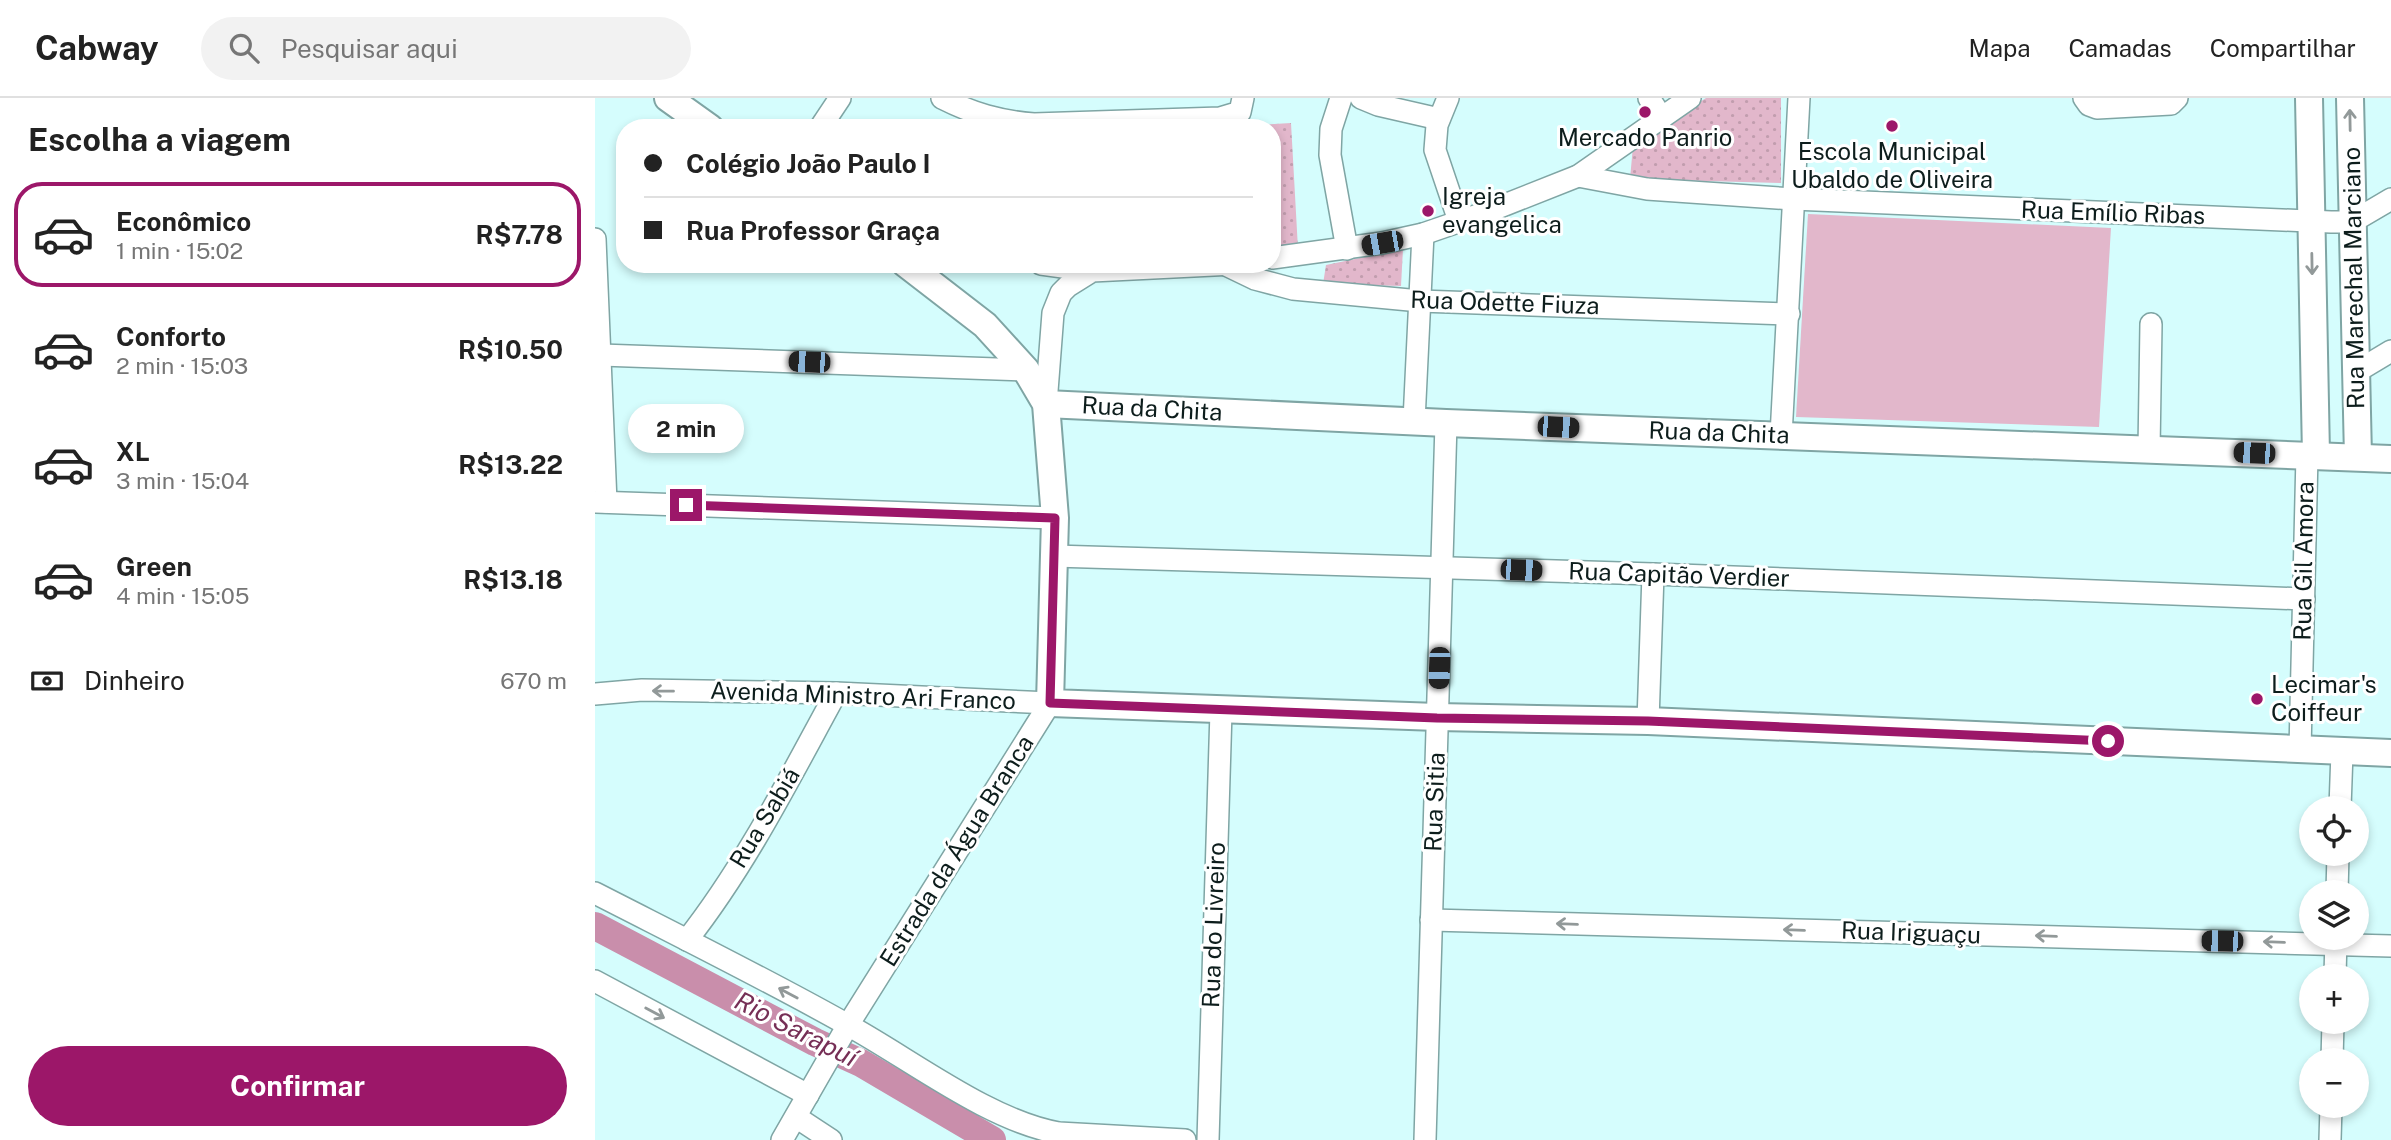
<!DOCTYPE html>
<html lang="pt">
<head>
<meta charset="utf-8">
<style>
  body { margin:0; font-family:"Public Sans",sans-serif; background:#f2f2f2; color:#222; height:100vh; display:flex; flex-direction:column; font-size:26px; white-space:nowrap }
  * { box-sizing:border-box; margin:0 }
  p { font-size:23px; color:#767676 }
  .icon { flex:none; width:38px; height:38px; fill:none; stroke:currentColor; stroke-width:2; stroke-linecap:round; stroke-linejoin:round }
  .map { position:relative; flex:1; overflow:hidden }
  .panel { display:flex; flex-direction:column; background:#fff; width:595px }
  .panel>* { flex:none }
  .banner { position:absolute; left:21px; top:21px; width:665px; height:154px; border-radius:28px; box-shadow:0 4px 10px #0003; display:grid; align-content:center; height:154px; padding:0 28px; background:#fff }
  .buttons { position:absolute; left:1704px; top:698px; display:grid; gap:14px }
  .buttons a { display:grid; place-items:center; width:70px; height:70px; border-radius:50%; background:#fff; box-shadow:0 4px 10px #0003; font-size:35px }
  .end { position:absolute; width:32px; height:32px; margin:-16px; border:9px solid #9c1769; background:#fff; box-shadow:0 0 0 4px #fff }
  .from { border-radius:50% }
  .bubble { position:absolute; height:49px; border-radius:24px; background:#fff; box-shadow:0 4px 10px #0003; font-size:23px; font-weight:700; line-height:49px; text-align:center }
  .car { position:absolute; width:21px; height:42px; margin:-21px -10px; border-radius:9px; box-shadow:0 0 5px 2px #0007; background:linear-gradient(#222 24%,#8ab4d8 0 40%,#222 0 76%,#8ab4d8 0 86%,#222 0) }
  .banner b { display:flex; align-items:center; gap:24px; height:66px; font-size:26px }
  .banner b+b { border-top:2px solid #e0e0e0 }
  .banner i { width:18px; height:18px; background:#222 }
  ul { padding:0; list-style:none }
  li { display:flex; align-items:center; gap:21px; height:105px; margin:0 14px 10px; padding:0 14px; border:4px solid transparent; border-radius:28px }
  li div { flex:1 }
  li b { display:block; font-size:26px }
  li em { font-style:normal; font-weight:700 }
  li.active { border-color:#9c1769 }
  li>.icon { width:63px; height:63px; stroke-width:1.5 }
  h2 { padding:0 28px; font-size:32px; line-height:84px }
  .pay { display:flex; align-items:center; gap:18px; height:77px; padding:0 28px; font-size:26px }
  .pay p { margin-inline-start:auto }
  .primary-button { display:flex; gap:14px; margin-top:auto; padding:14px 28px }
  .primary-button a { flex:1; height:80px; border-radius:42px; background:#9c1769; color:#fff; font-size:28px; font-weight:700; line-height:80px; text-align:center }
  header { display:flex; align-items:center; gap:42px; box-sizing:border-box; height:98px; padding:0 35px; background:#fff; border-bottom:2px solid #e0e0e0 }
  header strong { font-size:33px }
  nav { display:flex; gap:38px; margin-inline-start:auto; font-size:24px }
  .search { width:490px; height:63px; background:#f2f2f2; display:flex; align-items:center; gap:18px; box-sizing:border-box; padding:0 24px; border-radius:38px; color:#767676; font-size:26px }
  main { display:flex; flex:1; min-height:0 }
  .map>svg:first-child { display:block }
  .grass { fill:#e2b7cb }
  .park { fill:url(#park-dots) }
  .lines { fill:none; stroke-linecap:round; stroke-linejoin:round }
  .river { stroke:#c98eab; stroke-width:28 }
  .minor-casing { stroke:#7fa5a4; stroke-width:24 }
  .major-casing { stroke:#7fa5a4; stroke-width:30 }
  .minor { stroke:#fff; stroke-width:21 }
  .major { stroke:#fff; stroke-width:26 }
  .oneway { stroke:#929999 }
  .route { stroke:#9c1769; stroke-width:9 }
  .poi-dot { fill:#9c1769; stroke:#fff; stroke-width:2.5 }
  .labels { text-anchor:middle; stroke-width:6; stroke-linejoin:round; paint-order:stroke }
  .poi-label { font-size:24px; fill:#0d1d1c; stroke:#fff }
  .street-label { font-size:24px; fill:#0d1d1c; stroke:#fff }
  .water-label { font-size:26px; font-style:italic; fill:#762f56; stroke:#fff }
</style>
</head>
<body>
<header>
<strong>Cabway</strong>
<div class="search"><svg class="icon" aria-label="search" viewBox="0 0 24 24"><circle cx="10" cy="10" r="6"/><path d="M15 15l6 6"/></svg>Pesquisar aqui</div>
<nav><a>Mapa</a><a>Camadas</a><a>Compartilhar</a></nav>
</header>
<main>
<section class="panel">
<h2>Escolha a viagem</h2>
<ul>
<li class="active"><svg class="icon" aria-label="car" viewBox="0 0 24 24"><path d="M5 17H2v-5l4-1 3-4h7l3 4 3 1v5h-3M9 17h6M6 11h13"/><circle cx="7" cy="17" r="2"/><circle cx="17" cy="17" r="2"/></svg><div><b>Econômico</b><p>1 min · 15:02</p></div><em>R$7.78</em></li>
<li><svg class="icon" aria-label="car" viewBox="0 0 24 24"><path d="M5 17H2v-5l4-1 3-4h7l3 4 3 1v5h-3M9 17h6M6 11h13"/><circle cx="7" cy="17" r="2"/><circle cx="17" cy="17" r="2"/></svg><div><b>Conforto</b><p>2 min · 15:03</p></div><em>R$10.50</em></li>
<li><svg class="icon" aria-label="car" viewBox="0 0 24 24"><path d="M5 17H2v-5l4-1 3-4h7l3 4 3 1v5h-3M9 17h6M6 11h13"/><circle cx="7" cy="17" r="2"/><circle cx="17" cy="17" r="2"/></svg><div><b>XL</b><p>3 min · 15:04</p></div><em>R$13.22</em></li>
<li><svg class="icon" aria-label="car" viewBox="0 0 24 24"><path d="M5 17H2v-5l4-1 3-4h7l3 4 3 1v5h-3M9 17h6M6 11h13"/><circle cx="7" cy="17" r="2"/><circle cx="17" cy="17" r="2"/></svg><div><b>Green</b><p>4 min · 15:05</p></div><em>R$13.18</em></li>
</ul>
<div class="pay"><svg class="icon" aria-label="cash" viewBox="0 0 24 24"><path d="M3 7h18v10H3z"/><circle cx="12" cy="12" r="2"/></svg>Dinheiro<p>670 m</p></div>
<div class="primary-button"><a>Confirmar</a></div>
</section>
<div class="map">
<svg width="1796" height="1042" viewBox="0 0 1796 1042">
  <defs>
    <pattern id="park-dots" width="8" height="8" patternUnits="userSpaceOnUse" patternTransform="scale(1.75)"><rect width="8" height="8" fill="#e2b7cb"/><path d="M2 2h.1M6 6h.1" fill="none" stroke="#c19dae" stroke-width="1.8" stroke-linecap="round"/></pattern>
  </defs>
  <rect width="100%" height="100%" fill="#d5fdfd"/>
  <polygon class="grass" points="1213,116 1516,130 1504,329 1201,319"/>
  <g class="park">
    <polygon points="1111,0 1186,0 1186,85 1035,81 1038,48"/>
    <polygon points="696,25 703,151 677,149 677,30 633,29"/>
    <polygon points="808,151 806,188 728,186 731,167"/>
  </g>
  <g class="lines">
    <polyline class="river" points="0,828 220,944 266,965 397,1042"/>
    <defs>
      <g id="minor">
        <path d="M347 0C379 16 403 23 439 26L625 20 645 14 648 0"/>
        <polyline points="746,0 736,31 735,57 752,151"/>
        <polyline points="766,0 783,7 844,21"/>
        <polyline points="853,0 842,27 840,52 864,123"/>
        <polyline points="1054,0 1067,20"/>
        <polyline points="1489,0 1494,7 1502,10 1576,6 1582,0"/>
        <polyline points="225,30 245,0"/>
        <polyline points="983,78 1052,91 1198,101 1736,124 1757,124 1796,101"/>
        <polyline points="0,141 11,404"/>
        <polyline points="677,160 787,145 828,136 892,114 983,78 1095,0"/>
        <polyline points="446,166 497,173"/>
        <polyline points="631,167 660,181 698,191 825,203 1194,216"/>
        <polyline points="6,257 431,272"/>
        <polyline points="1761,274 1796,253"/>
        <polyline points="451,306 458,215 466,195 473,188 497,173 639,166"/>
        <polyline points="819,323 828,136"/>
        <polyline points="1186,338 1204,0"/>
        <polyline points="1554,351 1556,226"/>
        <polyline points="0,404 460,420"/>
        <polyline points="459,458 1058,476 1709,501"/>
        <polyline points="0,596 47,592 241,595 455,605 253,927 187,1042"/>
        <polyline points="1053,623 1058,476"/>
        <polyline points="1705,652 1712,357"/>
        <polyline points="1745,710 1747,654"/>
        <polyline points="1742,794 1743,756"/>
        <path d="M0 795C84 838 169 880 251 926 314 960 394 1023 464 1035L590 1042"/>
        <polyline points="836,822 1796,848"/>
        <path d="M92 842C151 767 195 679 241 595"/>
        <polyline points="1740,878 1741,840"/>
        <polyline points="0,883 213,997"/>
        <polyline points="1737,962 1738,924"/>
        <polyline points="201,1019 236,1042"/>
        <polyline points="613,1042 626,613"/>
        <polyline points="830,1042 851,325"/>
        <polyline points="1735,1042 1736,1008"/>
      </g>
      <g id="major">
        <polyline points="73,0 115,30"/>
        <polyline points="1714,0 1721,357"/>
        <polyline points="1755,0 1763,359"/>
        <polyline points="311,166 390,227 431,272 451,306 460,420 455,605 842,619 1053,623 1796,655"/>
        <polyline points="451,306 851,325 1796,361"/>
      </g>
    </defs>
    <use href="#minor" class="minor-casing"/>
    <use href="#major" class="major-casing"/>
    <use href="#minor" class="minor"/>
    <use href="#major" class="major"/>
  </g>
  <defs><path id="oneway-shaft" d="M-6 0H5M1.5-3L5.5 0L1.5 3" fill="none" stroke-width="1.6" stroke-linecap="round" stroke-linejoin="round" transform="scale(1.75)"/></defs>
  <g class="oneway">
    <use href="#oneway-shaft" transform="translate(1755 22) rotate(-91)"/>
    <use href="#oneway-shaft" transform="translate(1717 166) rotate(89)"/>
    <use href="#oneway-shaft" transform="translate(68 593) rotate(-179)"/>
    <use href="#oneway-shaft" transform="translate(972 826) rotate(-178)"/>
    <use href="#oneway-shaft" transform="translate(1199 832) rotate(-178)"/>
    <use href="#oneway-shaft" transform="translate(1451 838) rotate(-178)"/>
    <use href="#oneway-shaft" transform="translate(1679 844) rotate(-178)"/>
    <use href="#oneway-shaft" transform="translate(193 895) rotate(-152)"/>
    <use href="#oneway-shaft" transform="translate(60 915) rotate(28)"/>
  </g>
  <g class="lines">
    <polyline class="route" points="91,407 460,420 455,605 842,620 1053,623 1513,643"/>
  </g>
  <g class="poi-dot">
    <circle cx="1050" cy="14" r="7"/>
    <circle cx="1297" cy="28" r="7"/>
    <circle cx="833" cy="113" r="7"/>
    <circle cx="1662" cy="601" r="7"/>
  </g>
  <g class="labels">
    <g class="poi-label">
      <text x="1050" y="48">Mercado Panrio</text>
      <text x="1297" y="62">Escola Municipal<tspan x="1297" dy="28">Ubaldo de Oliveira</tspan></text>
      <text x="847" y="107" text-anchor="start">Igreja<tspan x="847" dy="28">evangelica</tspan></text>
      <text x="1676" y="595" text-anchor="start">Lecimar's<tspan x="1676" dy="28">Coiffeur</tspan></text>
    </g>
    <g class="street-label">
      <text transform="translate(1518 115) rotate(2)" y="8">Rua Emílio Ribas</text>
      <text transform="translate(1759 180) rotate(-91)" y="8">Rua Marechal Marciano</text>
      <text transform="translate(910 205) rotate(2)" y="8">Rua Odette Fiuza</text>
      <text transform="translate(557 311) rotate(3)" y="8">Rua da Chita</text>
      <text transform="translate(1124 335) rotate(2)" y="8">Rua da Chita</text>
      <text transform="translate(1709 463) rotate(-89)" y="8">Rua Gil Amora</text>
      <text transform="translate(1084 477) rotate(2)" y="8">Rua Capitão Verdier</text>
      <text transform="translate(268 598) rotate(2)" y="8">Avenida Ministro Ari Franco</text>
      <text transform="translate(840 704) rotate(-88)" y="8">Rua Sitia</text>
      <text transform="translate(170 720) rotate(-59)" y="8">Rua Sabiá</text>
      <text transform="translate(362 753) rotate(-58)" y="8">Estrada da Água Branca</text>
      <text transform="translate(619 827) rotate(-88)" y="8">Rua do Livreiro</text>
      <text transform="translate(1316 835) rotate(2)" y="8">Rua Iriguaçu</text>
    </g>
    <g class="water-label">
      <text transform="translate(201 931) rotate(27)" y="9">Rio Sarapuí</text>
    </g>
  </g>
</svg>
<div class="buttons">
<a><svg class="icon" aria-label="locate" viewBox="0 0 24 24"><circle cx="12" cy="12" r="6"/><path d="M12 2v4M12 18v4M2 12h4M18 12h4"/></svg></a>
<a><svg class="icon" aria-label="layers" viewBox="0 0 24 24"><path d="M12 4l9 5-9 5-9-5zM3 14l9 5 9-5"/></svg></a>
<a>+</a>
<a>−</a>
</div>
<i class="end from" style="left:1513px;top:643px"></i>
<i class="end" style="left:91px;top:407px"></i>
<div class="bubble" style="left:33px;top:306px;width:116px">2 min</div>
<i class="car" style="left:787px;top:145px;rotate:260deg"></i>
<i class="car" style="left:214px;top:264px;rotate:272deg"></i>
<i class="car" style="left:963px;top:329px;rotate:93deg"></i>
<i class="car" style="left:1659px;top:355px;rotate:272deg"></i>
<i class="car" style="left:926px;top:472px;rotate:92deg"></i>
<i class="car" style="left:844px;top:570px;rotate:182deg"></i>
<i class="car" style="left:1627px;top:843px;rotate:271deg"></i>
<div class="banner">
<b><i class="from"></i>Colégio João Paulo I</b>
<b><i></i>Rua Professor Graça</b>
</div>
</div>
</main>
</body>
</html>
